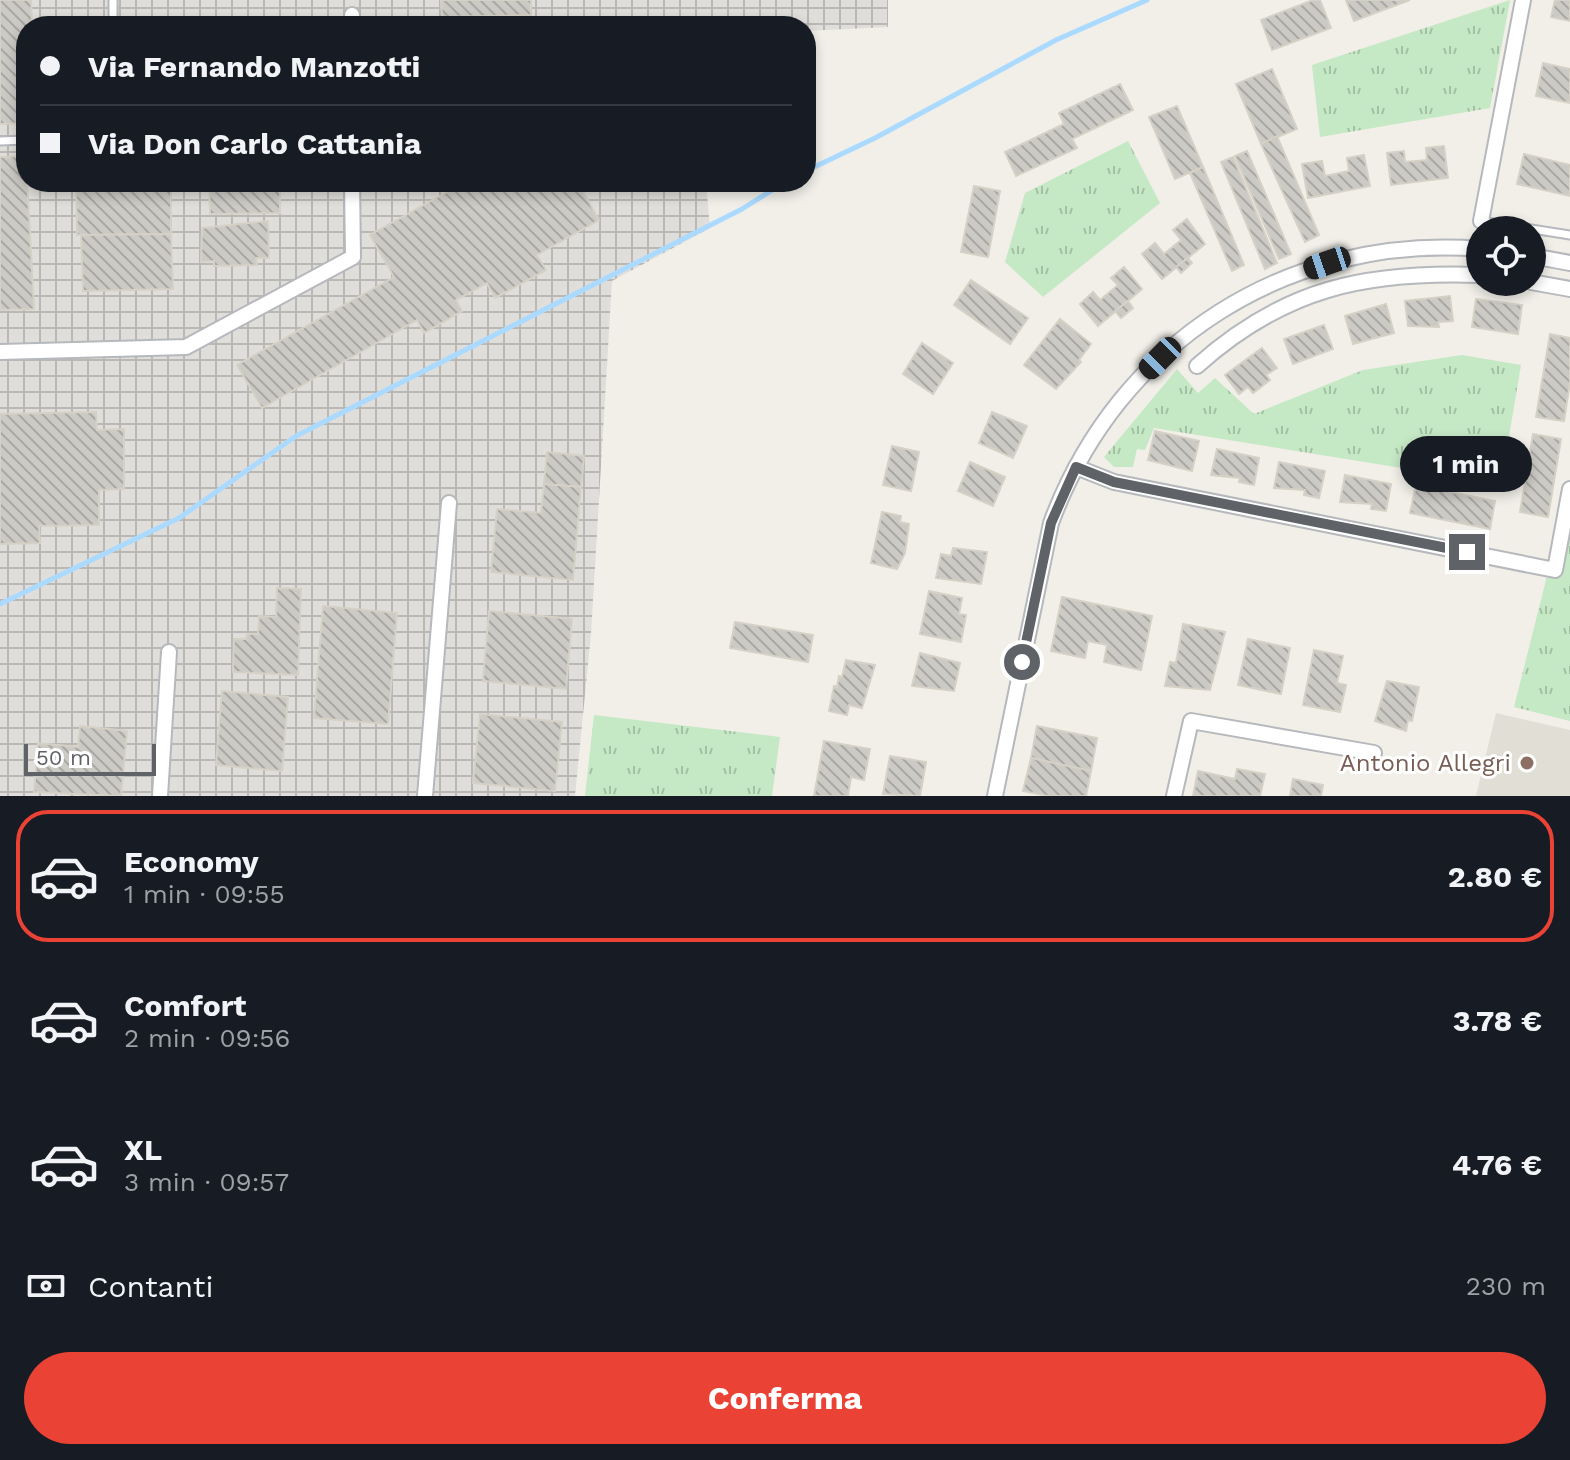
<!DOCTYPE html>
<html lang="it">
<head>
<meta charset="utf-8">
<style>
  body { margin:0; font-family:"Work Sans",sans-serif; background:#242831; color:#f1f3f6; height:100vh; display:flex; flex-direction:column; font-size:30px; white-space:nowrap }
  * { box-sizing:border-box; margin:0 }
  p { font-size:26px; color:#9ea1a6 }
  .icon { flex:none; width:44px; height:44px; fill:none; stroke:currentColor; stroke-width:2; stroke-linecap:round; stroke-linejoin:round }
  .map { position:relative; height:796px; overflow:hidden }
  .details { display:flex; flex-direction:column; background:#171b24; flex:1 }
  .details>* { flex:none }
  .banner { position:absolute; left:16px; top:16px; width:800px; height:176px; border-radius:32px; box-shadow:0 4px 12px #0003; display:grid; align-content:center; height:176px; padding:0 24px; background:#171b24 }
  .fabs { position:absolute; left:1466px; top:216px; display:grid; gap:16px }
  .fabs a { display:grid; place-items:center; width:80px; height:80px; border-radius:50%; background:#171b24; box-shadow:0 4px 12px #0003; font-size:40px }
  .scale { position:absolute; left:24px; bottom:20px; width:132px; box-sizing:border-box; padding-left:8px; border:4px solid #5f6368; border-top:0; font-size:22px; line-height:28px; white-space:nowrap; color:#5f6368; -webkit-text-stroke:6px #fff; paint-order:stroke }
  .end { position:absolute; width:36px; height:36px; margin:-18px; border:10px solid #5f6368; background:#fff; box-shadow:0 0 0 4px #fff }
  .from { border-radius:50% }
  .bubble { position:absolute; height:56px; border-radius:28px; background:#171b24; box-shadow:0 4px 12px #0003; font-size:26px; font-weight:700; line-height:56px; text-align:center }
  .car { position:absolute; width:24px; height:48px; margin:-24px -12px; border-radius:10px; box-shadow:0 0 6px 2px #0007; background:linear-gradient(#222 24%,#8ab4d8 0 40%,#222 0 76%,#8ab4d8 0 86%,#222 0) }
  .banner b { display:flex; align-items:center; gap:28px; height:76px; font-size:30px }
  .banner b+b { border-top:2px solid #363941 }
  .banner i { width:20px; height:20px; background:#f1f3f6 }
  ul { padding:14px 0 0; list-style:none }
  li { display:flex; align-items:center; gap:24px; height:132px; margin:0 16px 12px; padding:0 8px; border:4px solid transparent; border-radius:32px }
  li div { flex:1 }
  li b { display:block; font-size:30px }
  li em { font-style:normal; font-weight:700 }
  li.selected { border-color:#ea4335 }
  li>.icon { width:72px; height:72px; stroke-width:1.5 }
  .pay { display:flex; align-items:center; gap:20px; height:88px; padding:0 24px; font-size:30px }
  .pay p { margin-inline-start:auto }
  .primary-button { display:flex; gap:16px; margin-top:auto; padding:16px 24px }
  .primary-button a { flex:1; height:92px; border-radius:48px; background:#ea4335; color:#fff; font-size:32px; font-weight:700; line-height:92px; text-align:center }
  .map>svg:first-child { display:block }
  .industrial { fill:url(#industrial-grid) }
  .education { fill:#e1ded6 }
  .grass { fill:url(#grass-tufts) }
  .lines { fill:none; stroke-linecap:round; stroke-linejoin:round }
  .stream { stroke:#aadaff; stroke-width:5 }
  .building { fill:url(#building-back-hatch); stroke:#d6d1c6; stroke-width:2 }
  .service-casing { stroke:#b5b8bc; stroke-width:11 }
  .minor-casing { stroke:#b5b8bc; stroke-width:18 }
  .service { stroke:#fff; stroke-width:7 }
  .minor { stroke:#fff; stroke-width:14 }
  .route { stroke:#5f6368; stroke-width:10 }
  .education-dot { fill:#8d6e63; stroke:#fff; stroke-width:3 }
  .labels { text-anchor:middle; stroke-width:6; stroke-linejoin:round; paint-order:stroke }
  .education-label { font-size:24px; fill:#785e54; stroke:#fff; text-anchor:end }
</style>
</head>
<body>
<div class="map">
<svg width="1570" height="796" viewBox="0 0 1570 796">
  <defs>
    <pattern id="industrial-grid" width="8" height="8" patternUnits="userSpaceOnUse" patternTransform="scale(2)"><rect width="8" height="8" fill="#e0deda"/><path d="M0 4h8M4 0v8" fill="none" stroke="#b9b8b5"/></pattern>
    <pattern id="grass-tufts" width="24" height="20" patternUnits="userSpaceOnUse" patternTransform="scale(2)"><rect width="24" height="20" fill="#c5e8c5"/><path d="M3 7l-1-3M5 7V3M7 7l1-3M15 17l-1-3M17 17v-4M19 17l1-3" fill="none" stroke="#a3c0a4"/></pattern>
    <pattern id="building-back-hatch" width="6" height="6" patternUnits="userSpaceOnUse" patternTransform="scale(2)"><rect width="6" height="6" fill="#cccac5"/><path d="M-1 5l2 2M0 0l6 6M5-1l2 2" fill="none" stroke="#a9a8a4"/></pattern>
  </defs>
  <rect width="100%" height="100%" fill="#f1efe8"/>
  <polygon class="industrial" points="0,0 888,0 888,27 806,31 806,26 26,26 26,182 706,182 710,228 612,281 591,634 575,796 0,796"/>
  <polygon class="education" points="1496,713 1570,730 1570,796 1476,796"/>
  <g class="grass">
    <polygon points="1510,0 1490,108 1320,137 1312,65"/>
    <polygon points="1128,141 1160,203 1043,297 1005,262 1025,193"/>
    <polygon points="1462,355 1521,365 1501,484 1154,428 1145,450 1137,449 1133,467 1114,467 1104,457 1177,369 1198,393 1215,378 1254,414 1363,370"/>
    <polygon points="1570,485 1570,721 1514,707"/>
    <polygon points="594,715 780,737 772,796 585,796"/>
  </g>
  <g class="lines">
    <g class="stream">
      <polyline points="806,171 875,138 1056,40 1147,0"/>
      <polyline points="0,604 179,518 296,436 742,209 785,182"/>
    </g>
  </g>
  <g class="building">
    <polygon points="0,0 31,0 32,26 26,26 26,123 0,124"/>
    <polygon points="441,0 531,0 531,15 442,17"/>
    <polygon points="1313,0 1320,0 1331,28 1272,50 1261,20"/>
    <polygon points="1346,0 1410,0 1354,21"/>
    <polygon points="1555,0 1570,0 1570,21 1551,17"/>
    <polygon points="1543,63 1570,69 1570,103 1536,96"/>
    <polygon points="1272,69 1297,129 1261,144 1236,84"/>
    <polygon points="1120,84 1133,110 1072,139 1077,148 1016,176 1005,152 1064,124 1059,113"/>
    <polygon points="1177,106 1203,167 1175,179 1149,117"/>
    <polygon points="1277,136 1319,235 1305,242 1261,144"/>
    <polygon points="1444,146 1448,178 1391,185 1387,153 1404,151 1405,162 1427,160 1426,148"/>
    <polygon points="1247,151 1291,254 1279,259 1235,156"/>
    <polygon points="1524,154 1570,165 1570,196 1517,184"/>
    <polygon points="1364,155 1370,186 1308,198 1302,164 1322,161 1325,176 1349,171 1347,158"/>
    <polygon points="26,156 34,309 0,310 0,157"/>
    <polygon points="1233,157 1277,263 1265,269 1221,162"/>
    <polygon points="1203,167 1244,265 1232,271 1190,173"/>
    <polygon points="209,182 280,182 280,213 210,214"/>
    <polygon points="465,182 578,182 599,220 537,255 546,270 495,298 487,283 456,300 462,311 424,333 417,320 262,408 237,365 394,277 370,235"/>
    <polygon points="76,184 171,184 171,234 77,235"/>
    <polygon points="974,186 1000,191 988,257 961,252"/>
    <polygon points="1187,219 1205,244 1162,279 1142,254 1155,243 1164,254 1181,240 1173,230"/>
    <polygon points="268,221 269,258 256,258 257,265 214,266 214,261 201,262 202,228"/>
    <polygon points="171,234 173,289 83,291 81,235"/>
    <polygon points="1188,258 1192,263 1181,273 1176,267"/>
    <polygon points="1124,267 1142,289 1098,326 1080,304 1093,292 1100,300 1118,285 1111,278"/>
    <polygon points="971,280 1028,318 1010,344 954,305"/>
    <polygon points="1450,296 1453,321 1438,322 1439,327 1408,326 1405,301"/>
    <polygon points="1476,299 1522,305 1518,334 1472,327"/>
    <polygon points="1128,301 1133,308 1121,318 1115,311"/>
    <polygon points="1386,304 1394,333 1353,344 1345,316"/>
    <polygon points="1060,319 1091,344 1079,360 1081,362 1056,389 1024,365"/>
    <polygon points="1324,325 1333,349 1293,364 1284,339"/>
    <polygon points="1550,334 1570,338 1570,382 1564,421 1536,417"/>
    <polygon points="922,343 953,363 933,394 903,374"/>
    <polygon points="1262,348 1277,368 1266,375 1270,380 1253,393 1248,387 1239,394 1225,375"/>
    <polygon points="96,412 97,430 124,429 124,489 99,490 99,525 39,526 40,543 0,544 0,414"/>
    <polygon points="992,412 1027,426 1013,458 979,443"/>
    <polygon points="1155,431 1199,441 1192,471 1148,460"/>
    <polygon points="1533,434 1561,439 1548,517 1520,512"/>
    <polygon points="892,446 919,452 911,491 883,485"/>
    <polygon points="1217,449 1259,458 1254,485 1239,482 1240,478 1211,475"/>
    <polygon points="547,452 584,456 581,487 544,484"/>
    <polygon points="970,462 1005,477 993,506 958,491"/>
    <polygon points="1279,462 1325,471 1319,498 1304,495 1305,490 1274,488"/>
    <polygon points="1345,475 1391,484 1386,511 1371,509 1372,504 1340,502"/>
    <polygon points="544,484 581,487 573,580 491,572 497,509 541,513"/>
    <polygon points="1416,485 1495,501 1490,529 1410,513"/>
    <polygon points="882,512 901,516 900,522 909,524 905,553 897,569 871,563"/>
    <polygon points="953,548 987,552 981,584 936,578 941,554 951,556"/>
    <polygon points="277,588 301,589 298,675 233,672 234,639 246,639 247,634 258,634 259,616 276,617"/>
    <polygon points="929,591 962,598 959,614 966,615 961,642 920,634"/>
    <polygon points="1062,597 1152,616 1141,670 1104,662 1107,645 1088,641 1085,658 1051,651"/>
    <polygon points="323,606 397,613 388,724 314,718"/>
    <polygon points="489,611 572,619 566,689 483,681"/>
    <polygon points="735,622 813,635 808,662 730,648"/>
    <polygon points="1183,624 1225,632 1210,690 1165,686 1170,662 1176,663"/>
    <polygon points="1248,639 1290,648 1281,694 1238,685"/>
    <polygon points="1314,650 1343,656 1337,683 1346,685 1340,712 1303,705"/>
    <polygon points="920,653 960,663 954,691 912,686"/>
    <polygon points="846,660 875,665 862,708 849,705 847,715 829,711 834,686 837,687 839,676 842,677"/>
    <polygon points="1387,681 1419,687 1412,721 1408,720 1406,731 1375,721"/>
    <polygon points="222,691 288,697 282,771 216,765"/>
    <polygon points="480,714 562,722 555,791 473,783"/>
    <polygon points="80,726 127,731 121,796 34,792 38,743 78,747"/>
    <polygon points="1037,726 1097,738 1091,771 1031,758"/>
    <polygon points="824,741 870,749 864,780 851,777 848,796 814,796"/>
    <polygon points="890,756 926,762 920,796 883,794"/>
    <polygon points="1031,758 1091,771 1086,796 1048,796 1023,791"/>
    <polygon points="1237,769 1265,774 1260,796 1193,796 1198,771 1235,779"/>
    <polygon points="1293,779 1323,785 1321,796 1290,796"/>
  </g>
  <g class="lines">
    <defs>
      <g id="service">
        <polyline points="58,26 113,23 113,0"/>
        <polyline points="0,141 26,140"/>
        <polyline points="1481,221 1570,235"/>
      </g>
      <g id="minor">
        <polyline points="352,15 352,26"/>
        <polyline points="1481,221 1523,0"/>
        <polyline points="1532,256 1570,263"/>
        <polyline points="1531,282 1570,289"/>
        <polyline points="0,352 186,347 353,257 352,182"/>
        <path d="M1197 366C1284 288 1366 271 1480 275"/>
        <polyline points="1076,467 1114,482 1555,570 1570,489"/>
        <polyline points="160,796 169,652"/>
        <polyline points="425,796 449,503"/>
        <path d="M995 796 1051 523C1118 342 1288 234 1480 249"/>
        <polyline points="1174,796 1191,721 1374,753"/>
      </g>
    </defs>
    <use href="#service" class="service-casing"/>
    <use href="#minor" class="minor-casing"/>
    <use href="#service" class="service"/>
    <use href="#minor" class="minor"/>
  </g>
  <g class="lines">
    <polyline class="route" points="1022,662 1051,523 1076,467 1114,482 1467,552"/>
  </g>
  <circle class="education-dot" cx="1527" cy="763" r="8"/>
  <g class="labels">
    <g class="education-label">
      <text x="1511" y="771">Antonio Allegri</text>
    </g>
  </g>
</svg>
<div class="fabs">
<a><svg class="icon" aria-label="locate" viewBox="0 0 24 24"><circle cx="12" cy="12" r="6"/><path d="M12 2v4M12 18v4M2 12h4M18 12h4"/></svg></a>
</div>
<div class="scale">50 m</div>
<i class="end from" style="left:1022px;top:662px"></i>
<i class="end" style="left:1467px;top:552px"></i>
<div class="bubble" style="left:1400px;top:436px;width:132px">1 min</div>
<i class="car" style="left:1327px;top:263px;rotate:251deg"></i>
<i class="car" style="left:1160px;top:358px;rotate:225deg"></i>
<div class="banner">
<b><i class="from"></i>Via Fernando Manzotti</b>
<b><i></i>Via Don Carlo Cattania</b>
</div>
</div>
<section class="details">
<ul>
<li class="selected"><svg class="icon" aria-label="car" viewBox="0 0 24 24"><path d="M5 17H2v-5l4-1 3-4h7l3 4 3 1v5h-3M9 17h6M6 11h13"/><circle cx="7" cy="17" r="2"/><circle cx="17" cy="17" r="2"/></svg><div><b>Economy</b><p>1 min · 09:55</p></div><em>2.80 €</em></li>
<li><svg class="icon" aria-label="car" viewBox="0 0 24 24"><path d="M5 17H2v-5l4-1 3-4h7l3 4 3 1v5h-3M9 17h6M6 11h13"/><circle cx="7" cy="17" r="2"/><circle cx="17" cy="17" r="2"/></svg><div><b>Comfort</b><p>2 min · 09:56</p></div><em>3.78 €</em></li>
<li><svg class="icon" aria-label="car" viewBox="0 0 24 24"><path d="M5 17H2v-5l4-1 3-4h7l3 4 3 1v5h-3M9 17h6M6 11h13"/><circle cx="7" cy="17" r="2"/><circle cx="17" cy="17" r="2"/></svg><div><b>XL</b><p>3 min · 09:57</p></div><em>4.76 €</em></li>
</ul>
<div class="pay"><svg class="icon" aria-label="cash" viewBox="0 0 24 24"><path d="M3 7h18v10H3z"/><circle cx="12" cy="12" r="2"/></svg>Contanti<p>230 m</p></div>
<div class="primary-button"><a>Conferma</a></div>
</section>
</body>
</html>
